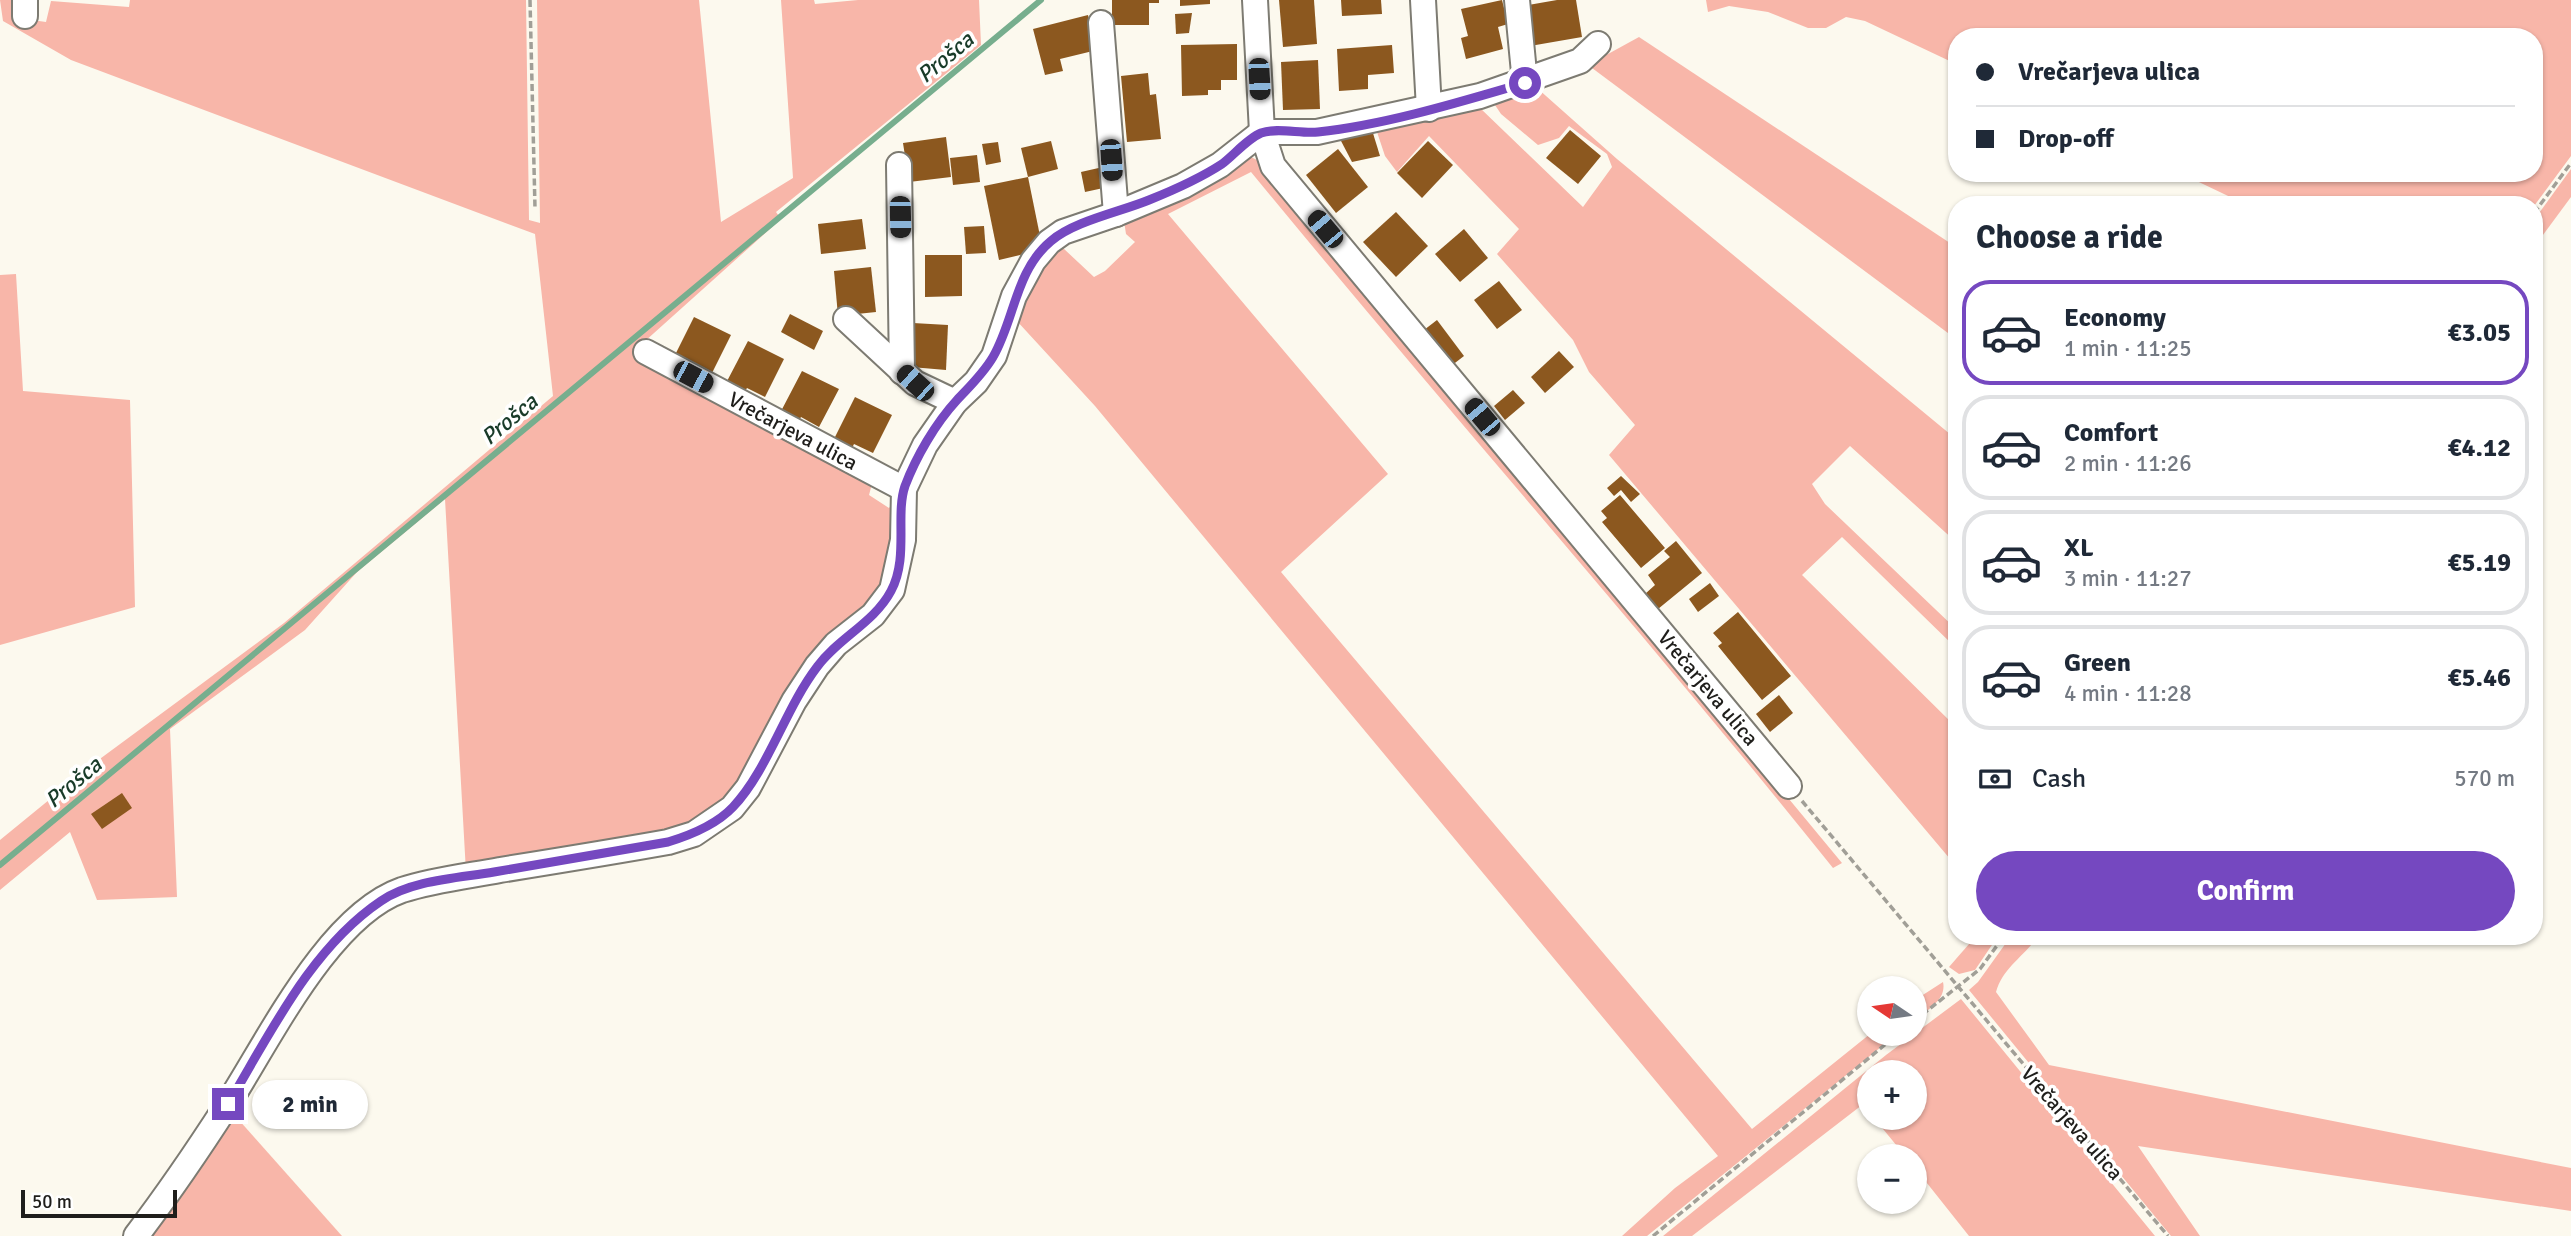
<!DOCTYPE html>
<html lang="en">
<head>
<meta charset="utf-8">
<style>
  body { margin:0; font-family:Signika,sans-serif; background:#f2f2f3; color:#1f2937; height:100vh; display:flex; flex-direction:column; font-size:26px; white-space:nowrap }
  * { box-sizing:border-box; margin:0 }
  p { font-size:23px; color:#747a83 }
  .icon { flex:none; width:38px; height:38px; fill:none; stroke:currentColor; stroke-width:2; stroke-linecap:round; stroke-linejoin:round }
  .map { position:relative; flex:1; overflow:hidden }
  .panel { position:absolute; left:1948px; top:196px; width:595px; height:749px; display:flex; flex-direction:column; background:#fff; border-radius:28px; box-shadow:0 2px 5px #0004 }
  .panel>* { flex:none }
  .hud { position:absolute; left:1948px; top:28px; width:595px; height:154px; border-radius:28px; box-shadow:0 2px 5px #0004; display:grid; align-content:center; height:154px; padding:0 28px; background:#fff }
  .needle { width:46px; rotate:283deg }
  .fabs { position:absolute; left:1857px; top:976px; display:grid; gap:14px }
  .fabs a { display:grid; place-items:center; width:70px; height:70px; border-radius:50%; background:#fff; box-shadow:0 2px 5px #0004; font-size:35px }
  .scale { position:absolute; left:21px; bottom:18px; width:156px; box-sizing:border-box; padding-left:7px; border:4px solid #1f1e1b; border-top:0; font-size:19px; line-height:24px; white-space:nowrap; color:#1f1e1b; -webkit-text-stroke:5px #fff; paint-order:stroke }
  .end { position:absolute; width:32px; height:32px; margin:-16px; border:9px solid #7548c0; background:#fff; box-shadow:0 0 0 4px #fff }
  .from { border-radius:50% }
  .bubble { position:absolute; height:49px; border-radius:24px; background:#fff; box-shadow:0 2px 5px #0004; font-size:23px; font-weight:700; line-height:49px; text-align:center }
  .car { position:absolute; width:21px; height:42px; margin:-21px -10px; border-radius:9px; box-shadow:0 0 5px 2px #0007; background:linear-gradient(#222 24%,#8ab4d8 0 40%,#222 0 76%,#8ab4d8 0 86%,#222 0) }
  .hud b { display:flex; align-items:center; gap:24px; height:66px; font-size:26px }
  .hud b+b { border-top:2px solid #e0e1e3 }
  .hud i { width:18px; height:18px; background:#1f2937 }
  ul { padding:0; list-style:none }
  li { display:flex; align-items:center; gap:21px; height:105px; margin:0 14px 10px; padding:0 14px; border:4px solid #e0e1e3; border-radius:28px }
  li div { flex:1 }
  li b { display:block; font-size:26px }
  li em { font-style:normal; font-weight:700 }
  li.active { border-color:#7548c0 }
  li>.icon { width:63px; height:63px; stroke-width:1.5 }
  h2 { padding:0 28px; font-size:32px; line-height:84px }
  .pay { display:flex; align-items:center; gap:18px; height:77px; padding:0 28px; font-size:26px }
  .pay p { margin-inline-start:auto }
  .cta { display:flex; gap:14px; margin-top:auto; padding:14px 28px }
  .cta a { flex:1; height:80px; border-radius:42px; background:#7548c0; color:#fff; font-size:28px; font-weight:700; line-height:80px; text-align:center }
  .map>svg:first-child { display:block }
  .green { fill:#f8b6a9 }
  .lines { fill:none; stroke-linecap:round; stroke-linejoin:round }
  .stream { stroke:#77ae8e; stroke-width:6 }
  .building { fill:#8c581f }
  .minor-casing { stroke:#7d7b72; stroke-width:28 }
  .path { stroke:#a19f97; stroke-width:3.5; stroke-dasharray:7 3.5; stroke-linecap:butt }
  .minor { stroke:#fff; stroke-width:24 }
  .route { stroke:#7548c0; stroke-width:9 }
  .labels { text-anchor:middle; stroke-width:7; stroke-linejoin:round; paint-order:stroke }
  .street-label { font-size:21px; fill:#1f1e1b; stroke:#fff }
  .water-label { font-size:23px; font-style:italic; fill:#193b29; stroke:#fff }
</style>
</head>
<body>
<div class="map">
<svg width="2571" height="1236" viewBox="0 0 2571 1236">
  <rect width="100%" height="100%" fill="#fcf9ee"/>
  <g class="green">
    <polygon points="0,0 33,0 32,20 46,22 51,1 129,7 130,0 526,0 529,220 540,223 537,0 699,0 721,222 793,178 781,0 814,0 815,4 858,0 979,0 981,45 776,212 781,219 634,351 873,480 869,495 889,508 896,500 892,578 744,786 697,827 466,872 445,499 357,572 305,630 170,729 177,897 97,900 70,832 0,890 0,840 93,764 284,623 553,396 535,234 71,60 3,21"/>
    <polygon points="1706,0 2571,0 2571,156 2534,206 2247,205 2180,173 2534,173 2534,37 1956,37 1956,64 1865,21 1846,17 1826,28 1808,28 1768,12 1729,6 1708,12"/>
    <polygon points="1639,37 1956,247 1956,339 1588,65"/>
    <polygon points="1537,88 1617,159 1956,439 1956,542 1850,446 1812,484 1825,504 1956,629 1956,648 1842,537 1802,575 1956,727 1956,866 1609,455 1635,425 1589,372 1573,340 1497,254 1519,229 1429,136 1397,172 1385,156 1376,129 1479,107 1583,207 1612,167 1607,154 1569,126 1559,138 1538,145 1501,114 1493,102"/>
    <path d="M1251 157 1261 162 1842 863 1833 868C1644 632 1443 406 1251 172L1168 214 1388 474 1281 572 1752 1129 1870 1034H1897L1647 1236H1622L1675 1188 1718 1156 1095 406 1015 319 1019 304 1056 245 1063 248 1094 277 1105 271 1135 242 1126 234 1124 221Z"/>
    <polygon points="2571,169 2571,197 2534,247 2534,220"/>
    <polygon points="16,274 23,391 130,400 135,607 0,645 0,275"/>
    <polygon points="1976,936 1998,936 1975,970 1959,974 1949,967"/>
    <path d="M2011 936H2038C2024 957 2003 967 1996 992L2049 1065 2571 1168V1211L2138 1146 2200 1236H2171L1969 990 1978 982Z"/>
    <path d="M1943 982C1947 1000 1927 1010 1915 1020V1000Z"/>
    <polygon points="1961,999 2155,1236 1969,1236 1915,1168 1914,1157 1906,1157 1874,1118 1914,1118 1914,1073 1869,1073 1869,1113 1862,1105 1692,1236 1663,1236 1886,1055"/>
    <polygon points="230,1110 342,1236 142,1236"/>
  </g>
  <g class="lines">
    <polyline class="stream" points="0,865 1041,0"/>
  </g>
  <g class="building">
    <polygon points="1112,0 1159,0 1159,3 1149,3 1149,25 1112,25"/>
    <polygon points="1180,0 1210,0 1210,4 1180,6"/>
    <polygon points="1279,0 1314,0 1317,44 1283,47"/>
    <polygon points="1341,0 1381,0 1382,14 1342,16"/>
    <polygon points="1502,0 1508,24 1498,27 1503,49 1466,59 1461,38 1468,36 1461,9"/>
    <polygon points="1557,0 1576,0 1582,37 1530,46 1523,6"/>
    <polygon points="1192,13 1189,33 1176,34 1175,14"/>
    <polygon points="1088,15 1097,50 1060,59 1063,71 1045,75 1033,29"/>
    <polygon points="1237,44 1237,80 1221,80 1221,90 1208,90 1208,95 1182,96 1181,45"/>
    <polygon points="1392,45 1394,73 1368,75 1368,89 1339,91 1337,49"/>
    <polygon points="1318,60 1320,109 1283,110 1281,62"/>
    <polygon points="1148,73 1150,95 1156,94 1161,139 1127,142 1121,76"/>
    <polygon points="1372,130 1380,156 1352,162 1340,139"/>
    <polygon points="1570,130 1601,156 1578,184 1546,158"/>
    <polygon points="946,137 951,177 909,182 903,143"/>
    <polygon points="1051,141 1058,169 1028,177 1021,148"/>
    <polygon points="1428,141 1453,165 1422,198 1397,173"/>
    <polygon points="998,142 1001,162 986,165 982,144"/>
    <polygon points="1338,149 1368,187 1336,213 1306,175"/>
    <polygon points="977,155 980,182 953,185 950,158"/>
    <polygon points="1103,167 1108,187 1085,192 1081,172"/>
    <polygon points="1028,177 1040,236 1024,254 999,260 984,186"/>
    <polygon points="1396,212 1428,246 1396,277 1363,242"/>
    <polygon points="862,219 866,249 821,254 818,224"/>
    <polygon points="984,226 986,253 966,254 964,227"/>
    <polygon points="1464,229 1488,258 1460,282 1435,254"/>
    <polygon points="925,255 962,255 962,296 925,297"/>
    <polygon points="871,267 876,312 838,316 834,271"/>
    <polygon points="1499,281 1522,310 1497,329 1474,300"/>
    <polygon points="790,314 823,331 814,350 781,332"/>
    <polygon points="694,317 731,335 712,373 672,361"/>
    <polygon points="1437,320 1464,356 1451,366 1424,330"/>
    <polygon points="913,323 948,325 946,370 911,367"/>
    <polygon points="748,341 784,359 765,397 747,388 743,394 725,385"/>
    <polygon points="1559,351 1574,367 1545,393 1531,377"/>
    <polygon points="802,371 839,389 819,427 801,417 797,424 779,415"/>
    <polygon points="1513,390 1525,403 1505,420 1494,406"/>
    <polygon points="855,397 892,415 873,453 854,444 851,450 833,441"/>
    <polygon points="1621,476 1640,494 1631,502 1621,490 1614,496 1607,488"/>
    <polygon points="1620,495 1665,548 1641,568 1602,522 1607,518 1601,511"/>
    <polygon points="1676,541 1702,573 1658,609 1645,594 1655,585 1648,575 1670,557 1664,551"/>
    <polygon points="1710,583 1719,596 1698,612 1689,599"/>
    <polygon points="1738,612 1791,676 1762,700 1718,646 1722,643 1713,633"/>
    <polygon points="1779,695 1793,713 1770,732 1756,714"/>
    <polygon points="122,793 132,808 102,829 91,814"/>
  </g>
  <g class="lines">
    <defs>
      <g id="minor">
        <polyline points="1255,0 1262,132 1273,166 1789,786"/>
        <polyline points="1423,0 1429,109"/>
        <polyline points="1517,0 1525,83"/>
        <polyline points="25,16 25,0"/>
        <polyline points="1101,23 1116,214"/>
        <polyline points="899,165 902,372"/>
        <polyline points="846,319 915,383 955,402"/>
        <polyline points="646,352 904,489"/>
        <path d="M136 1236C168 1194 198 1150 227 1105 268 1042 328 916 402 890 433 880 468 876 500 870 556 861 612 852 668 842L694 834 732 808 748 788 794 701 817 666 836 644 873 615 892 590 903 540 904 489 925 445 955 402 976 382 994 356 1014 296 1033 261 1049 242 1063 232 1116 214 1183 186 1220 165 1262 132H1317L1480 96 1580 61 1598 44"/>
      </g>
    </defs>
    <use href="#minor" class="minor-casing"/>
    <g class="path">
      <polyline points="530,0 535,208"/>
      <polyline points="2534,213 2571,163"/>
      <polyline points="1802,801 2168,1236"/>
      <polyline points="1914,1021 1980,969 2004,936"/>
      <polyline points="1653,1236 1898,1034"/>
    </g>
    <use href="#minor" class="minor"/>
  </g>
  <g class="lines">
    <path class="route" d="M228 1104C270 1034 311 948 381 901 411 880 459 878 494 872 552 862 610 852 668 842 691 835 716 825 733 807 768 770 785 709 817 667 838 638 874 623 891 591 909 558 895 515 905 486 916 457 935 424 957 400 970 386 983 374 993 357 1015 319 1015 271 1051 241 1074 221 1120 212 1149 200 1174 190 1199 179 1222 164 1234 155 1247 139 1261 133 1277 127 1301 134 1318 132 1385 125 1460 102 1525 83"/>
  </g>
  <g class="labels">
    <g class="street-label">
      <text transform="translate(793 431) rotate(28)" y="7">Vrečarjeva ulica</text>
      <text transform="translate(1708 688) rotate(50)" y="7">Vrečarjeva ulica</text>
      <text transform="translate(2072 1123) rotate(49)" y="7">Vrečarjeva ulica</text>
    </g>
    <g class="water-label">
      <text transform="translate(945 57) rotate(-40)" y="8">Prošca</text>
      <text transform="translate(509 419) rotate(-40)" y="8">Prošca</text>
      <text transform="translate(73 782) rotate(-40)" y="8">Prošca</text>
    </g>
  </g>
</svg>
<div class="fabs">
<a><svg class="needle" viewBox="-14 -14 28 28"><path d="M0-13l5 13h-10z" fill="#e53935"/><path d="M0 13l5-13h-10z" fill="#747a83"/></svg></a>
<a>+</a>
<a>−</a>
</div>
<div class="scale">50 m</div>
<i class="end from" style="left:1525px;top:83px"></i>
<i class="end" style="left:228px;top:1104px"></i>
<div class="bubble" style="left:252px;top:1080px;width:116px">2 min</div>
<i class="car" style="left:1259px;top:79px;rotate:177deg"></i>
<i class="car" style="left:1111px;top:160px;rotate:176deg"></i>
<i class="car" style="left:900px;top:217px;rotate:179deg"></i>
<i class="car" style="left:1325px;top:229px;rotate:320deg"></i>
<i class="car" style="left:693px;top:377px;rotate:118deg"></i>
<i class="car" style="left:915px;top:383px;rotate:312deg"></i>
<i class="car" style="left:1482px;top:417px;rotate:320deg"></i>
<div class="hud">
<b><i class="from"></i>Vrečarjeva ulica</b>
<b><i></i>Drop-off</b>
</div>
<section class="panel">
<h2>Choose a ride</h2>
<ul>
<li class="active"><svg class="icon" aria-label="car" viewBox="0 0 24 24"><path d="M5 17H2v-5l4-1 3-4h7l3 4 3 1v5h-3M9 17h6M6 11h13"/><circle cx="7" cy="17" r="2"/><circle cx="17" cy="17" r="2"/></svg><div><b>Economy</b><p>1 min · 11:25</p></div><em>€3.05</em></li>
<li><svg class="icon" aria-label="car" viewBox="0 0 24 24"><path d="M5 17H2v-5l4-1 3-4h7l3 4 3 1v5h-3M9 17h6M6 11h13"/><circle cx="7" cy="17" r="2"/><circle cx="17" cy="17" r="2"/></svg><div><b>Comfort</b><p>2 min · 11:26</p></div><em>€4.12</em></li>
<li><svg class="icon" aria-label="car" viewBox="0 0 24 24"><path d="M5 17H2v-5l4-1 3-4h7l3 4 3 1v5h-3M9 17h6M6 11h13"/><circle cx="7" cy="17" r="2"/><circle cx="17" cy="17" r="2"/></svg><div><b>XL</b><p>3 min · 11:27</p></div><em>€5.19</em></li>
<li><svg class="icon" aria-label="car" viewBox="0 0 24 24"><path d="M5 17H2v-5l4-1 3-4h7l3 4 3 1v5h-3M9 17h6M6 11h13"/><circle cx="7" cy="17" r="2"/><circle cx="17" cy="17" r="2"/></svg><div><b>Green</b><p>4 min · 11:28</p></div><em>€5.46</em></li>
</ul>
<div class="pay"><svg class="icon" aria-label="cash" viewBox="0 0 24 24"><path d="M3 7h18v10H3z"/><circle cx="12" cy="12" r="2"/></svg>Cash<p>570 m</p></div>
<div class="cta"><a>Confirm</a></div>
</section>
</div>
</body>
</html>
